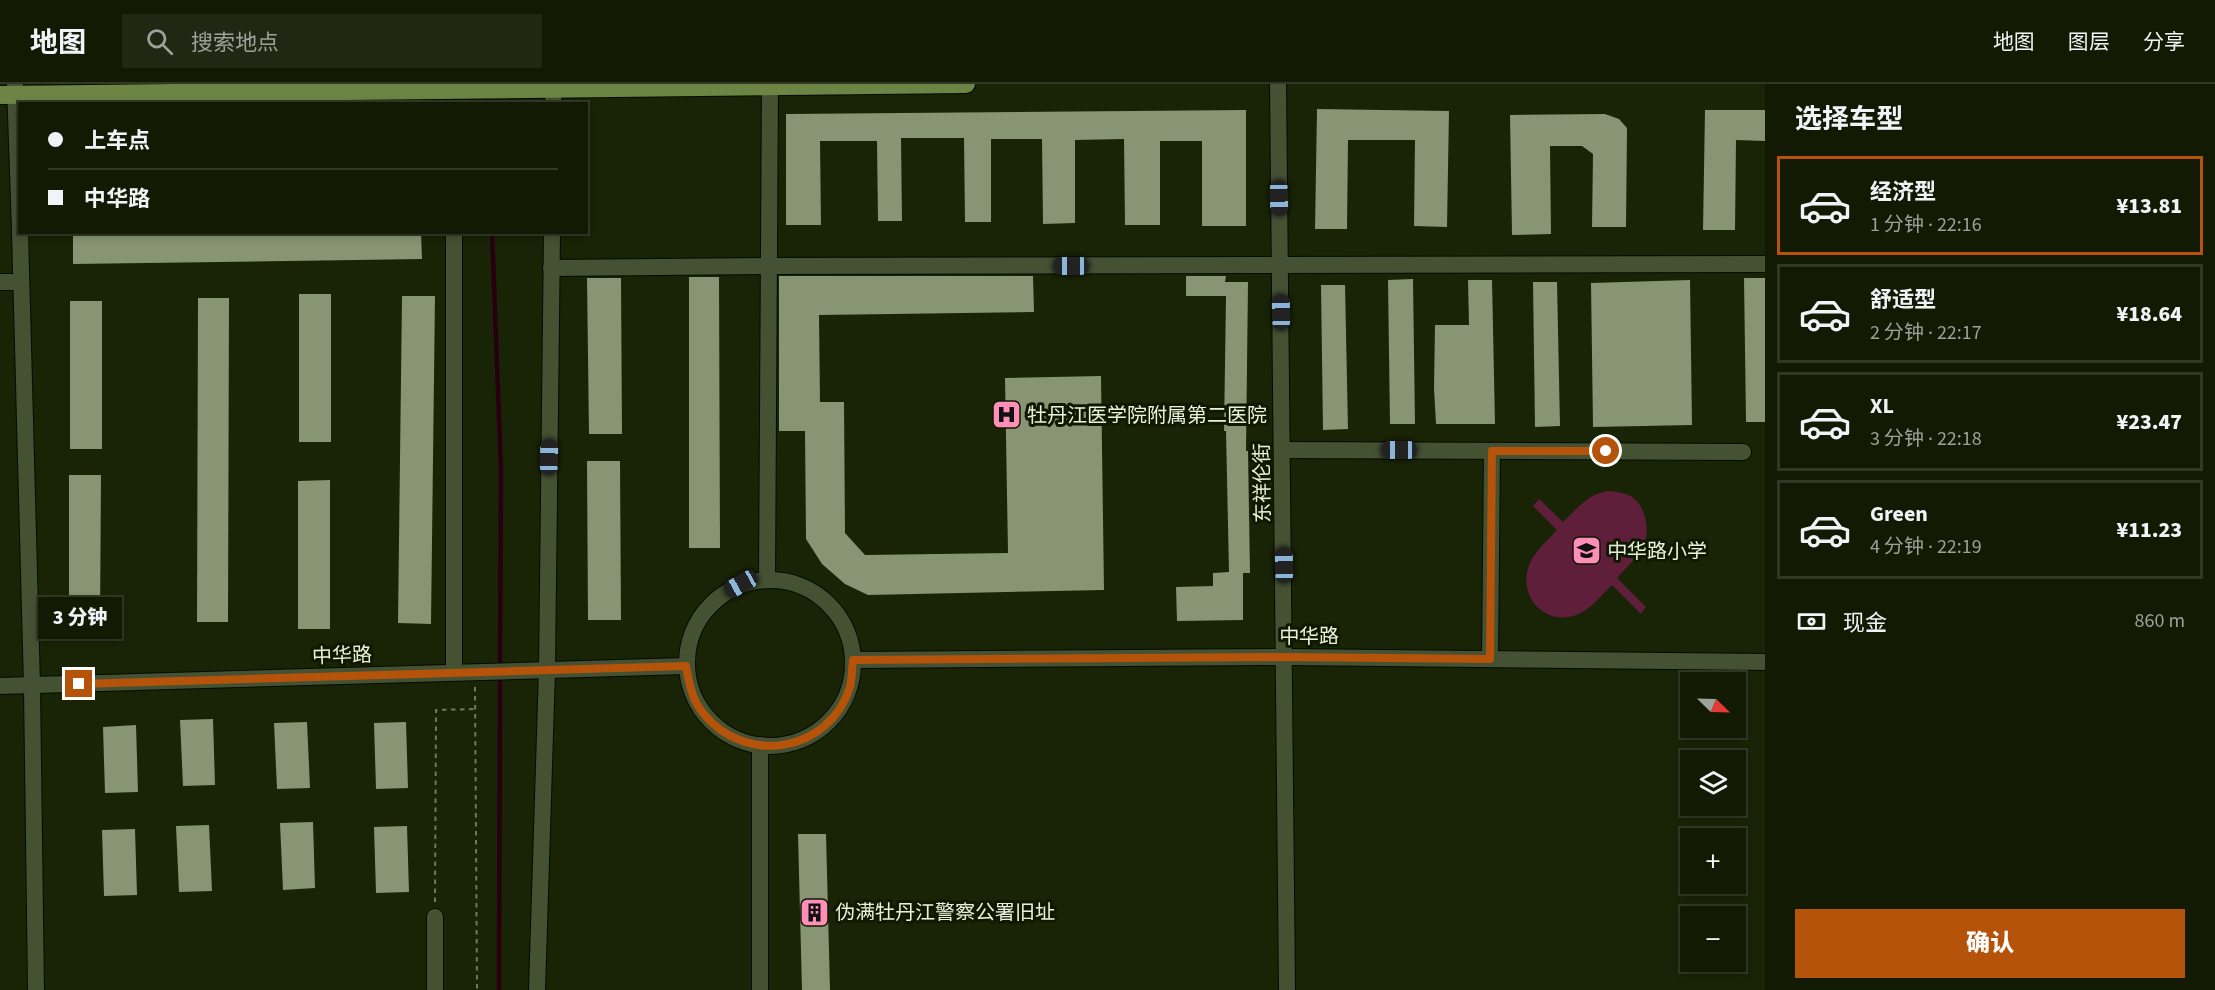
<!DOCTYPE html>
<html lang="zh">
<head>
<meta charset="utf-8">
<style>
  body { margin:0; font-family:"Source Sans 3","Noto Sans SC",sans-serif; background:#202713; color:#f1f3f6; height:100vh; display:flex; flex-direction:column; font-size:22px; white-space:nowrap }
  * { box-sizing:border-box; margin:0 }
  p { font-size:20px; color:#9da19a }
  .icon { flex:none; width:33px; height:33px; fill:none; stroke:currentColor; stroke-width:2; stroke-linecap:round; stroke-linejoin:round }
  .map { position:relative; flex:1; overflow:hidden }
  .side { display:flex; flex-direction:column; background:#131a04; width:450px }
  .side>* { flex:none }
  .hud { position:absolute; left:18px; top:18px; width:570px; height:132px; border-radius:0px; box-shadow:0 3px 9px #0003,0 0 0 2px #323826; display:grid; align-content:center; height:132px; padding:0 30px; background:#131a04 }
  .needle { width:39px; rotate:113deg }
  .buttons { position:absolute; left:1680px; top:588px; display:grid; gap:12px }
  .buttons a { display:grid; place-items:center; width:66px; height:66px; border-radius:0px; background:#131a04; box-shadow:0 3px 9px #0003,0 0 0 2px #323826; font-size:30px }
  .end { position:absolute; width:27px; height:27px; margin:-14px; border:8px solid #b45309; background:#fff; box-shadow:0 0 0 3px #fff }
  .from { border-radius:50% }
  .bubble { position:absolute; height:42px; border-radius:0px; background:#131a04; box-shadow:0 3px 9px #0003,0 0 0 2px #323826; font-size:20px; font-weight:800; line-height:42px; text-align:center }
  .car { position:absolute; width:18px; height:36px; margin:-18px -9px; border-radius:8px; box-shadow:0 0 4px 2px #0007; background:linear-gradient(#222 24%,#8ab4d8 0 40%,#222 0 76%,#8ab4d8 0 86%,#222 0) }
  .hud b { display:flex; align-items:center; gap:21px; height:57px; font-size:22px }
  .hud b+b { border-top:2px solid #323826 }
  .hud i { width:15px; height:15px; background:#f1f3f6 }
  ul { padding:0; list-style:none }
  li { display:flex; align-items:center; gap:18px; height:99px; margin:0 12px 9px; padding:0 18px; border:3px solid #323826; border-radius:0px }
  li div { flex:1 }
  li b { display:block; font-size:22px }
  li em { font-style:normal; font-weight:800 }
  li.active { border-color:#b45309 }
  li>.icon { width:54px; height:54px; stroke-width:1.5 }
  h2 { padding:0 30px; font-size:27px; line-height:72px }
  .pay { display:flex; align-items:center; gap:15px; height:66px; padding:0 30px; font-size:22px }
  .pay p { margin-inline-start:auto }
  .primary-button { display:flex; gap:12px; margin-top:auto; padding:12px 30px }
  .primary-button a { flex:1; height:69px; border-radius:0px; background:#b45309; color:#fff; font-size:24px; font-weight:800; line-height:69px; text-align:center }
  header { display:flex; align-items:center; gap:36px; box-sizing:border-box; height:84px; padding:0 30px; background:#131a04; border-bottom:2px solid #323826 }
  header strong { font-size:28px }
  nav { display:flex; gap:33px; margin-inline-start:auto; font-size:21px }
  .search { width:420px; height:54px; background:#202713; display:flex; align-items:center; gap:15px; box-sizing:border-box; padding:0 21px; border-radius:0px; color:#9da19a; font-size:22px }
  main { display:flex; flex:1; min-height:0 }
  .map>svg:first-child { display:block }
  .green { fill:#5f1f3b }
  .lines { fill:none; stroke-linecap:round; stroke-linejoin:round }
  .stream { stroke:#260011; stroke-width:4.5 }
  .building { fill:#879574 }
  .minor-casing { stroke:#050c00; stroke-width:18 }
  .major-casing { stroke:#050c00; stroke-width:20 }
  .path { stroke:#707961; stroke-width:2; stroke-dasharray:4.5 4.5; stroke-linecap:butt }
  .minor { stroke:#455133; stroke-width:16 }
  .major { stroke:#6c8444; stroke-width:18 }
  .route { stroke:#b45309; stroke-width:8 }
  .labels { text-anchor:middle; stroke-width:6; stroke-linejoin:round; paint-order:stroke }
  .poi-label { font-size:20px; fill:#e8f0de; stroke:#101900; text-anchor:start }
  .street-label { font-size:20px; fill:#e8f0de; stroke:#101900 }
</style>
</head>
<body>
<header>
<strong>地图</strong>
<div class="search"><svg class="icon" aria-label="search" viewBox="0 0 24 24"><circle cx="10" cy="10" r="6"/><path d="M15 15l6 6"/></svg>搜索地点</div>
<nav><a>地图</a><a>图层</a><a>分享</a></nav>
</header>
<main>
<div class="map">
<svg width="1765" height="906" viewBox="0 0 1765 906">
  <rect width="100%" height="100%" fill="#192306"/>
  <path class="green" d="M1610 407C1617 408 1626 409 1632 413 1646 423 1650 445 1644 461 1639 473 1626 483 1617 494L1646 523 1641 530 1612 501C1601 511 1591 526 1576 531 1544 543 1516 510 1530 479 1535 467 1548 456 1557 446L1533 422 1539 415 1563 438C1578 424 1588 409 1610 407Z"/>
  <g class="lines">
    <g class="stream">
      <polyline points="487,9 487,20"/>
      <polyline points="492,148 501,385 500,584"/>
      <polyline points="499,906 500,592"/>
    </g>
  </g>
  <g class="building">
    <polygon points="1317,25 1449,27 1447,143 1414,142 1415,56 1348,56 1347,145 1315,145"/>
    <polygon points="1246,26 1246,142 1202,142 1202,57 1160,57 1160,141 1125,141 1124,55 1075,56 1075,139 1043,140 1042,55 991,55 991,138 965,138 964,54 901,54 902,137 878,137 877,57 820,57 821,141 786,141 786,30"/>
    <polygon points="1705,26 1765,26 1765,57 1736,56 1735,146 1703,146"/>
    <polygon points="1605,30 1619,35 1627,44 1626,143 1592,143 1593,70 1582,62 1550,62 1551,150 1512,151 1510,31"/>
    <polygon points="73,148 421,148 422,175 73,180"/>
    <polygon points="779,192 1033,192 1034,228 819,231 820,318 844,318 845,449 865,471 1008,469 1005,294 1101,292 1104,506 868,511 845,500 822,480 806,455 805,347 779,347"/>
    <polygon points="1186,192 1226,192 1225,198 1248,198 1246,367 1248,367 1250,489 1243,489 1243,536 1177,537 1176,503 1213,502 1213,489 1229,488 1226,347 1224,347 1226,212 1186,212"/>
    <polygon points="689,193 719,193 720,464 689,464"/>
    <polygon points="587,194 621,194 622,350 589,350"/>
    <polygon points="1744,194 1765,194 1765,338 1746,338"/>
    <polygon points="1413,195 1415,340 1390,340 1388,196"/>
    <polygon points="1468,196 1492,196 1495,340 1436,340 1434,304 1435,241 1469,241"/>
    <polygon points="1690,196 1692,341 1593,343 1591,199"/>
    <polygon points="1533,198 1557,198 1560,342 1535,343"/>
    <polygon points="1321,201 1345,201 1348,345 1323,346"/>
    <rect x="299" y="210" width="32" height="148"/>
    <polygon points="402,212 435,212 431,540 398,539"/>
    <polygon points="198,214 229,214 228,538 197,538"/>
    <rect x="70" y="217" width="32" height="148"/>
    <polygon points="587,377 620,377 621,536 588,536"/>
    <polygon points="69,391 101,391 100,539 69,539"/>
    <polygon points="330,396 330,545 298,545 298,397"/>
    <polygon points="213,635 215,701 183,702 180,636"/>
    <polygon points="307,638 310,704 277,705 274,639"/>
    <polygon points="406,638 408,704 376,705 374,639"/>
    <polygon points="136,641 138,708 105,709 103,643"/>
    <polygon points="313,738 315,804 283,806 280,739"/>
    <polygon points="209,741 212,807 179,808 176,742"/>
    <polygon points="407,742 409,808 376,809 374,743"/>
    <polygon points="135,745 137,811 104,812 102,746"/>
    <polygon points="798,750 826,750 830,906 802,906"/>
  </g>
  <g class="lines">
    <defs>
      <g id="minor">
        <polyline points="15,0 20,146"/>
        <polyline points="1278,0 1287,906"/>
        <polyline points="553,20 554,5"/>
        <polyline points="20,148 32,602 36,906"/>
        <polyline points="454,148 454,588"/>
        <polyline points="551,184 768,182 1765,180"/>
        <polyline points="0,198 21,198"/>
        <polyline points="1282,366 1743,368"/>
        <polyline points="767,495 770,0"/>
        <circle cx="770" cy="579" r="83"/>
        <polyline points="1490,575 1492,367"/>
        <polyline points="853,576 1285,573 1765,578"/>
        <polyline points="0,602 686,582"/>
        <polyline points="760,661 760,906"/>
        <polyline points="435,906 435,833"/>
        <polyline points="537,906 547,586 552,148"/>
      </g>
      <polyline id="major" points="0,11 966,0"/>
    </defs>
    <use href="#minor" class="minor-casing"/>
    <use href="#major" class="major-casing"/>
    <g class="path">
      <polyline points="475,603 477,906"/>
      <polyline points="435,818 436,626 475,625"/>
    </g>
    <use href="#minor" class="minor"/>
    <use href="#major" class="major"/>
  </g>
  <g class="lines">
    <path class="route" d="M79 600 686 582C689 599 692 616 703 629 745 682 829 669 850 603 852 595 852 584 853 576L1285 573 1490 575 1492 367H1606"/>
  </g>
  <defs>
    <symbol id="hospital-square" viewBox="-11 -11 22 22"><rect x="-9" y="-9" width="18" height="18" rx="4" fill="#ff8eb9" stroke="#101900"/><path d="M-5-5h3v3.5h4V-5h3V5h-3V1.5h-4V5h-3Z" fill="#111"/></symbol>
    <symbol id="school-square" viewBox="-11 -11 22 22"><rect x="-9" y="-9" width="18" height="18" rx="4" fill="#ff8eb9" stroke="#101900"/><path d="M0-5L7-2L0 1L-7-2ZM-4 1L0 2.5L4 1V4Q0 6-4 4Z" fill="#111"/></symbol>
    <symbol id="building-square" viewBox="-11 -11 22 22"><rect x="-9" y="-9" width="18" height="18" rx="4" fill="#ff8eb9" stroke="#101900"/><path d="M-4-6H4V6H1V3H-1V6H-4ZM-2.5-4.3h1.7v1.8h-1.7ZM.8-4.3h1.7v1.8H.8ZM-2.5-1h1.7V.8h-1.7ZM.8-1h1.7V.8H.8Z" fill="#111"/></symbol>
  </defs>
  <g fill-rule="evenodd">
    <use href="#hospital-square" x="990" y="314" width="33" height="33"/>
    <use href="#school-square" x="1570" y="450" width="33" height="33"/>
    <use href="#building-square" x="798" y="812" width="33" height="33"/>
  </g>
  <g class="labels">
    <g class="poi-label">
      <text x="1027" y="338">牡丹江医学院附属第二医院</text>
      <text x="1607" y="474">中华路小学</text>
      <text x="835" y="835">伪满牡丹江警察公署旧址</text>
    </g>
    <g class="street-label">
      <text transform="translate(1262 399) rotate(-91)" y="7">东祥伦街</text>
      <text x="1309" y="559">中华路</text>
      <text transform="translate(342 571) rotate(-2)" y="7">中华路</text>
    </g>
  </g>
</svg>
<div class="buttons">
<a><svg class="needle" viewBox="-14 -14 28 28"><path d="M0-13l5 13h-10z" fill="#e53935"/><path d="M0 13l5-13h-10z" fill="#9da19a"/></svg></a>
<a><svg class="icon" aria-label="layers" viewBox="0 0 24 24"><path d="M12 4l9 5-9 5-9-5zM3 14l9 5 9-5"/></svg></a>
<a>+</a>
<a>−</a>
</div>
<i class="end from" style="left:1606px;top:367px"></i>
<i class="end" style="left:79px;top:600px"></i>
<div class="bubble" style="left:38px;top:513px;width:84px">3 分钟</div>
<i class="car" style="left:1279px;top:114px;rotate:179deg"></i>
<i class="car" style="left:1071px;top:182px;rotate:270deg"></i>
<i class="car" style="left:1281px;top:228px;rotate:359deg"></i>
<i class="car" style="left:1399px;top:366px;rotate:270deg"></i>
<i class="car" style="left:549px;top:373px;rotate:1deg"></i>
<i class="car" style="left:1284px;top:481px;rotate:359deg"></i>
<i class="car" style="left:741px;top:500px;rotate:241deg"></i>
<div class="hud">
<b><i class="from"></i>上车点</b>
<b><i></i>中华路</b>
</div>
</div>
<section class="side">
<h2>选择车型</h2>
<ul>
<li class="active"><svg class="icon" aria-label="car" viewBox="0 0 24 24"><path d="M5 17H2v-5l4-1 3-4h7l3 4 3 1v5h-3M9 17h6M6 11h13"/><circle cx="7" cy="17" r="2"/><circle cx="17" cy="17" r="2"/></svg><div><b>经济型</b><p>1 分钟 · 22:16</p></div><em>¥13.81</em></li>
<li><svg class="icon" aria-label="car" viewBox="0 0 24 24"><path d="M5 17H2v-5l4-1 3-4h7l3 4 3 1v5h-3M9 17h6M6 11h13"/><circle cx="7" cy="17" r="2"/><circle cx="17" cy="17" r="2"/></svg><div><b>舒适型</b><p>2 分钟 · 22:17</p></div><em>¥18.64</em></li>
<li><svg class="icon" aria-label="car" viewBox="0 0 24 24"><path d="M5 17H2v-5l4-1 3-4h7l3 4 3 1v5h-3M9 17h6M6 11h13"/><circle cx="7" cy="17" r="2"/><circle cx="17" cy="17" r="2"/></svg><div><b>XL</b><p>3 分钟 · 22:18</p></div><em>¥23.47</em></li>
<li><svg class="icon" aria-label="car" viewBox="0 0 24 24"><path d="M5 17H2v-5l4-1 3-4h7l3 4 3 1v5h-3M9 17h6M6 11h13"/><circle cx="7" cy="17" r="2"/><circle cx="17" cy="17" r="2"/></svg><div><b>Green</b><p>4 分钟 · 22:19</p></div><em>¥11.23</em></li>
</ul>
<div class="pay"><svg class="icon" aria-label="cash" viewBox="0 0 24 24"><path d="M3 7h18v10H3z"/><circle cx="12" cy="12" r="2"/></svg>现金<p>860 m</p></div>
<div class="primary-button"><a>确认</a></div>
</section>
</main>
</body>
</html>
